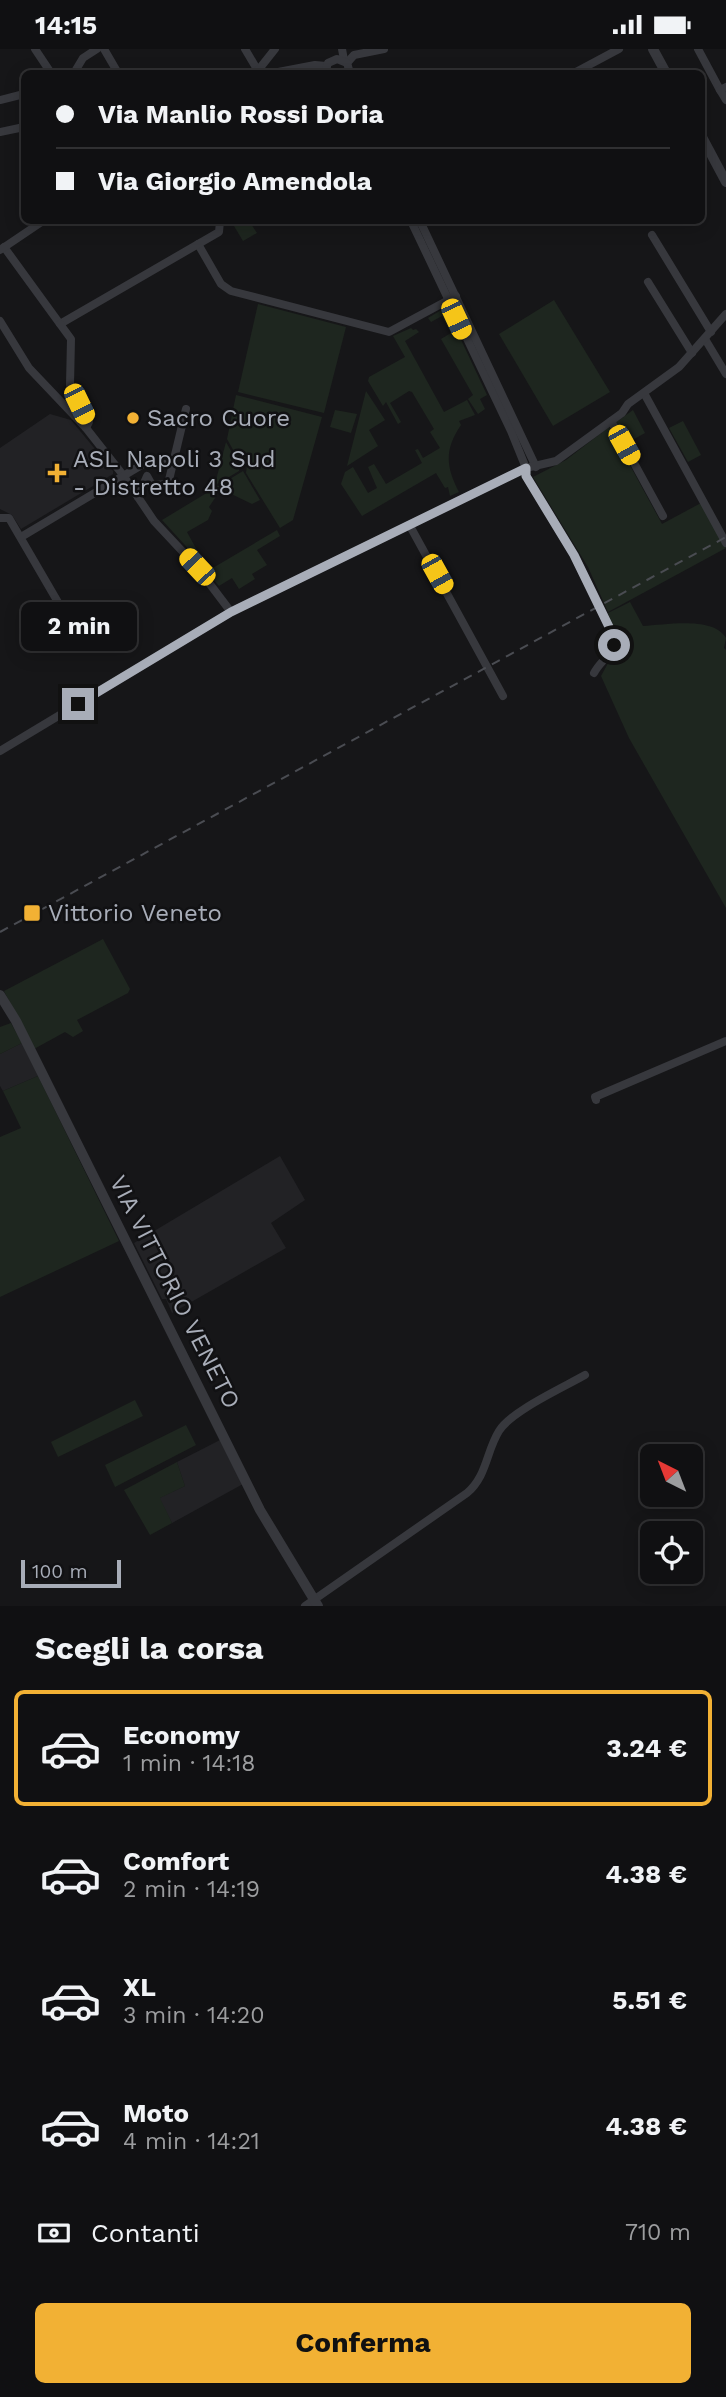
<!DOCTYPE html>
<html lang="it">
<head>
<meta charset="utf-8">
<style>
  body { margin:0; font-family:"Work Sans",sans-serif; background:#19191b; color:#f1f3f6; height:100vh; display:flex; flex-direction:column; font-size:26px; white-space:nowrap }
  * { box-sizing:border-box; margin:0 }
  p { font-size:23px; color:#9c9d9f }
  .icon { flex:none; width:38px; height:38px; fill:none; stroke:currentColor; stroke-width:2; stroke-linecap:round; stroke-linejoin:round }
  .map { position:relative; height:1557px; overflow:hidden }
  .drawer { display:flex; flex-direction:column; background:#101012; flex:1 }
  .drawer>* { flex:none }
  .banner { position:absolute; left:21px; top:21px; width:684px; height:154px; border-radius:10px; box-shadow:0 4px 18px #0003,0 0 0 2px #303032; display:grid; align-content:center; height:154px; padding:0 35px; background:#101012 }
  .needle { width:46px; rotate:318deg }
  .controls { position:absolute; left:640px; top:1395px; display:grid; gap:14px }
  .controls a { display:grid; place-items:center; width:63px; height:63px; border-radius:10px; background:#101012; box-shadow:0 4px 18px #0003,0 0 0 2px #303032; font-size:35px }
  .scale { position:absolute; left:21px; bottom:18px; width:100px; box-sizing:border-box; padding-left:7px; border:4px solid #a8adb8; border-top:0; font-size:19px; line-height:24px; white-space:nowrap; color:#a8adb8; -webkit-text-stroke:5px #111113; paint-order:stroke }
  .end { position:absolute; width:32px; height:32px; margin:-16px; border:9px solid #a8adb8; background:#111; box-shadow:0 0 0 4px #111 }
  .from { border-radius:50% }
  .bubble { position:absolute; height:49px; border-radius:10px; background:#101012; box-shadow:0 4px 18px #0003,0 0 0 2px #303032; font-size:23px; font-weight:700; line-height:49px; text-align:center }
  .car { position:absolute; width:21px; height:42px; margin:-21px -10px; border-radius:9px; box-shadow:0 0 5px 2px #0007; background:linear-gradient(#f5c518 24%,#345 0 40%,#f5c518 0 76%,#345 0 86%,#f5c518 0) }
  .banner b { display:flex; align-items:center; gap:24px; height:66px; font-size:26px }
  .banner b+b { border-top:2px solid #303032 }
  .banner i { width:18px; height:18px; background:#f1f3f6 }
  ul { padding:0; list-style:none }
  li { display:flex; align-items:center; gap:21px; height:116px; margin:0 14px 10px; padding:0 21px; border:4px solid transparent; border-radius:10px }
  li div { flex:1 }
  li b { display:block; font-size:26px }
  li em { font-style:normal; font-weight:700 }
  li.selected { border-color:#f2b134 }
  li>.icon { width:63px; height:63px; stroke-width:1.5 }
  h2 { padding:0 35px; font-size:32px; line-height:84px }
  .pay { display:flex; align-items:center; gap:18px; height:77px; padding:0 35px; font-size:26px }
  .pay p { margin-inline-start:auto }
  .primary-button { display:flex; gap:14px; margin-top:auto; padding:14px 35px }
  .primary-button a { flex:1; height:80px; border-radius:10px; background:#f2b134; color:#111; font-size:28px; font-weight:700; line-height:80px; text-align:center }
  .status { display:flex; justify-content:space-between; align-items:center; height:49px; padding:0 35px; background:#101012; direction:ltr }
  .status svg { height:19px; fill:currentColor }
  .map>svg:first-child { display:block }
  .built { fill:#222225 }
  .green { fill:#1e261f }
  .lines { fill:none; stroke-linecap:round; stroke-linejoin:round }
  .minor { stroke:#37383d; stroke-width:8 }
  .tertiary { stroke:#37383d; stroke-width:10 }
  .rail { stroke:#4a4c52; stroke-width:2; stroke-dasharray:9 7; stroke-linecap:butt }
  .route { stroke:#a8adb8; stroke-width:9 }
  .poi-dot { fill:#f2b134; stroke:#111113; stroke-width:2.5 }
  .labels { text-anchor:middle; stroke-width:5; stroke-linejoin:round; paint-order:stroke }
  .poi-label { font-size:24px; fill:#a8adb8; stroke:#111113; text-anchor:start }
  .street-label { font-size:24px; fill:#a8adb8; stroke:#111113 }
</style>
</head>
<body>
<div class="status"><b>14:15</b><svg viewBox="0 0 49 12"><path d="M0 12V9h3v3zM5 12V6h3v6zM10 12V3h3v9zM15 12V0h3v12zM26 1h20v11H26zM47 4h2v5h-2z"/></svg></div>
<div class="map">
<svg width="726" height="1557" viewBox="0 0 726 1557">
  <rect width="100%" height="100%" fill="#161618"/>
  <g class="built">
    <polygon points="50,365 71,371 113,422 113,425 21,480 12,466 0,460 0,399"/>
    <polygon points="22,994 38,1027 3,1042 0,1037 0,1005"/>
    <polygon points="280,1107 305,1151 271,1174 286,1199 172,1264 166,1250 162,1250 134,1194"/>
    <polygon points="220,1391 243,1435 172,1474 159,1449 185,1437 177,1413"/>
  </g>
  <g class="green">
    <polygon points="231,172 249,172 257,184 243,192"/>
    <polygon points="554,251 610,343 553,377 499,285"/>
    <polygon points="258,255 346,278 324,364 238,343"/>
    <polygon points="443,260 447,261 487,346 480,350 485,360 478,365 468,350 473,346 441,290 451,284 442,267 431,273 428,269"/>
    <path d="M411 279 413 281 416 280 419 283 405 292 444 363 467 351 475 366 459 372 461 376C444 401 446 418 459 443L450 447 448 438 445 439 436 424 362 467 341 435 345 423 353 418 368 444 377 439 368 418 374 415 386 435 422 414 415 401 418 400 423 409 440 399 430 383 434 380 412 343 409 342 390 354 401 373 398 375 386 353 383 357 368 332 369 328 405 308 393 287Z"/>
    <polygon points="366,342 385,371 369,381 378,397 347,417"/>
    <polygon points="236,346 322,368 293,471 280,479 246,424 247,416 241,415 227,390"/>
    <polygon points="335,361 357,365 351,384 330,378"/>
    <polygon points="633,361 645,384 627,394 615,374"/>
    <polygon points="683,372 701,406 688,413 669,379"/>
    <polygon points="609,378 662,475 701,454 726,499 608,563 588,518 533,428 566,411"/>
    <polygon points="226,393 239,416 239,422 217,435 215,435"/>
    <polygon points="243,422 260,451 252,455 223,441 214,443 217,446 209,458 212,462 208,471 187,483 198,503 194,506 162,471"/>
    <polygon points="277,481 280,487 257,501 267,516 252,525 255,530 239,540 232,529 219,537 206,523"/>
    <path d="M630 553 643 577C666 576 713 567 726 589L724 599 726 601V859L629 689 601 627 618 596 608 564Z"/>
    <polygon points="103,890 130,940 128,944 77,971 83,982 73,988 65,983 34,1000 4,942"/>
    <polygon points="11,974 22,994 0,1005 0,978"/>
    <polygon points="38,1027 119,1192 0,1248 0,1088 21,1079 3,1042"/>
    <polygon points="135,1351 143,1367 58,1408 51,1393"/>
    <polygon points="186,1376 196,1396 115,1438 105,1416"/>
    <polygon points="177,1413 185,1437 160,1449 172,1474 150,1486 124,1441"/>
  </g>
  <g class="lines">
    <g class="minor">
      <polyline points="35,0 51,24"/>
      <polyline points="104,0 118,24"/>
      <polyline points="245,0 258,22"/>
      <polyline points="342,0 344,11"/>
      <polyline points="698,0 720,41 726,38"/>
      <polyline points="347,14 354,6 384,0"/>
      <polyline points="74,24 83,9 97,0"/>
      <polyline points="256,24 275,0"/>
      <polyline points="273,24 315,16 326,17"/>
      <polyline points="325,24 328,14 337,10 347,14 350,24"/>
      <polyline points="574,24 619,0"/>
      <polyline points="720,41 726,51"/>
      <polyline points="0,51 24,45"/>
      <polyline points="0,83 24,78"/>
      <path d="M411 172 511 382 526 419V427L574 506 613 586C617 604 601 610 594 624"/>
      <polyline points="420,172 536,418"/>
      <polyline points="652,186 711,283"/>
      <polyline points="198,195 221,235 231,242 389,283 456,247"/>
      <polyline points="4,198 60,275 219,183 220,172"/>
      <polyline points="0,201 43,172"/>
      <polyline points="648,233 692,304"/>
      <polyline points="0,272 29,319 86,379 123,426 154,472 197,518 231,563"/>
      <polyline points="60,275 71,290 70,336 89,373 86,379"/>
      <polyline points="705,290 726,325"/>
      <polyline points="644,344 726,494"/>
      <polyline points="611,372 663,467"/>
      <polyline points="138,448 147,427 152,436 168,435 186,360"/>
      <polyline points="0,469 9,469 73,579"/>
      <polyline points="410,477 503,647"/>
      <polyline points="21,488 150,411 172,417"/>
      <polyline points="0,702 231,563 526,419 556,412 622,364 628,355 679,318 726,265"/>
      <polyline points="596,1051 595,1048 726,992"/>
      <path d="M305 1557 467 1444C487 1427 486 1403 499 1382 511 1362 564 1338 585 1326"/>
    </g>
    <g class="tertiary">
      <polyline points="653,0 666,24"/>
      <polyline points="702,88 726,133"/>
      <polyline points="0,946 16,972 260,1461 318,1557"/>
    </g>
    <polyline class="rail" points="0,883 726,488"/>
  </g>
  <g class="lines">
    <polyline class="route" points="78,655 231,563 526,419 526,427 574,506 613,586 614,596"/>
  </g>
  <g class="poi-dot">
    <circle cx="133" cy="369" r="7"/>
    <path d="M53.5 413.5h7v7h7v7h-7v7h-7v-7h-7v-7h7z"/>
    <rect x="23" y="855" width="18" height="18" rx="3.5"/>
  </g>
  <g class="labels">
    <g class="poi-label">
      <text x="147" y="377">Sacro Cuore</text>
      <text x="73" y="418">ASL Napoli 3 Sud<tspan x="73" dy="28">- Distretto 48</tspan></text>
      <text x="48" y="872">Vittorio Veneto</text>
    </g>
    <g class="street-label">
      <text transform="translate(175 1243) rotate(63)" y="8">VIA VITTORIO VENETO</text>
    </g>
  </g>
</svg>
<div class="controls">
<a><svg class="needle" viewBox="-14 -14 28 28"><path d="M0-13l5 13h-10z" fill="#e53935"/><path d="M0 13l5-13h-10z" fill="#9c9d9f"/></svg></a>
<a><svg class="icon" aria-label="locate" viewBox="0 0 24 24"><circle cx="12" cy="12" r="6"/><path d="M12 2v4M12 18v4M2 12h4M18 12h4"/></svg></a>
</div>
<div class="scale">100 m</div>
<i class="end from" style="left:614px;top:596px"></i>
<i class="end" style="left:78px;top:655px"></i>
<div class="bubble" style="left:21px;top:553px;width:116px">2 min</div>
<i class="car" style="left:456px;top:270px;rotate:155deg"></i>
<i class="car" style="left:79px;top:355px;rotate:154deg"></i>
<i class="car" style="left:624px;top:396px;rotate:151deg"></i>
<i class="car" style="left:197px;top:518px;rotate:317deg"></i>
<i class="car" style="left:437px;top:525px;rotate:151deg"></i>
<div class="banner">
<b><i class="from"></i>Via Manlio Rossi Doria</b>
<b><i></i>Via Giorgio Amendola</b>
</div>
</div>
<section class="drawer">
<h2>Scegli la corsa</h2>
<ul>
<li class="selected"><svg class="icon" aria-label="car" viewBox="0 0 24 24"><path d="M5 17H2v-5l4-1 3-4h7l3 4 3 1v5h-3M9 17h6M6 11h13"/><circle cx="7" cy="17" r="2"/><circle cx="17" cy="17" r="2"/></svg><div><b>Economy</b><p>1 min · 14:18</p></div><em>3.24 €</em></li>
<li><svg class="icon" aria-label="car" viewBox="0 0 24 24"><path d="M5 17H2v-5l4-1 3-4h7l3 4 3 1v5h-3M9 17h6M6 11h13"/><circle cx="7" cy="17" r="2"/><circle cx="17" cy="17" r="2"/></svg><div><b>Comfort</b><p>2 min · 14:19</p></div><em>4.38 €</em></li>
<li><svg class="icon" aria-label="car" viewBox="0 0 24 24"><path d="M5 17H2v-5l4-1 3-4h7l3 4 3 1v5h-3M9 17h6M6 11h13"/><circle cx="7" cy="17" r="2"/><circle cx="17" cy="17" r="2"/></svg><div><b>XL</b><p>3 min · 14:20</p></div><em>5.51 €</em></li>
<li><svg class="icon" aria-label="car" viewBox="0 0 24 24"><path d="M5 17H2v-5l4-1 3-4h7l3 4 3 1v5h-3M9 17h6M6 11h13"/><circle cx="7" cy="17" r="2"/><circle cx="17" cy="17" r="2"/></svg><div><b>Moto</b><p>4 min · 14:21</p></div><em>4.38 €</em></li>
</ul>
<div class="pay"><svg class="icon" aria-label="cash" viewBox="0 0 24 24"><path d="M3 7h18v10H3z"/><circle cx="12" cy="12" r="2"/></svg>Contanti<p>710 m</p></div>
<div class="primary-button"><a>Conferma</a></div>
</section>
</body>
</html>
